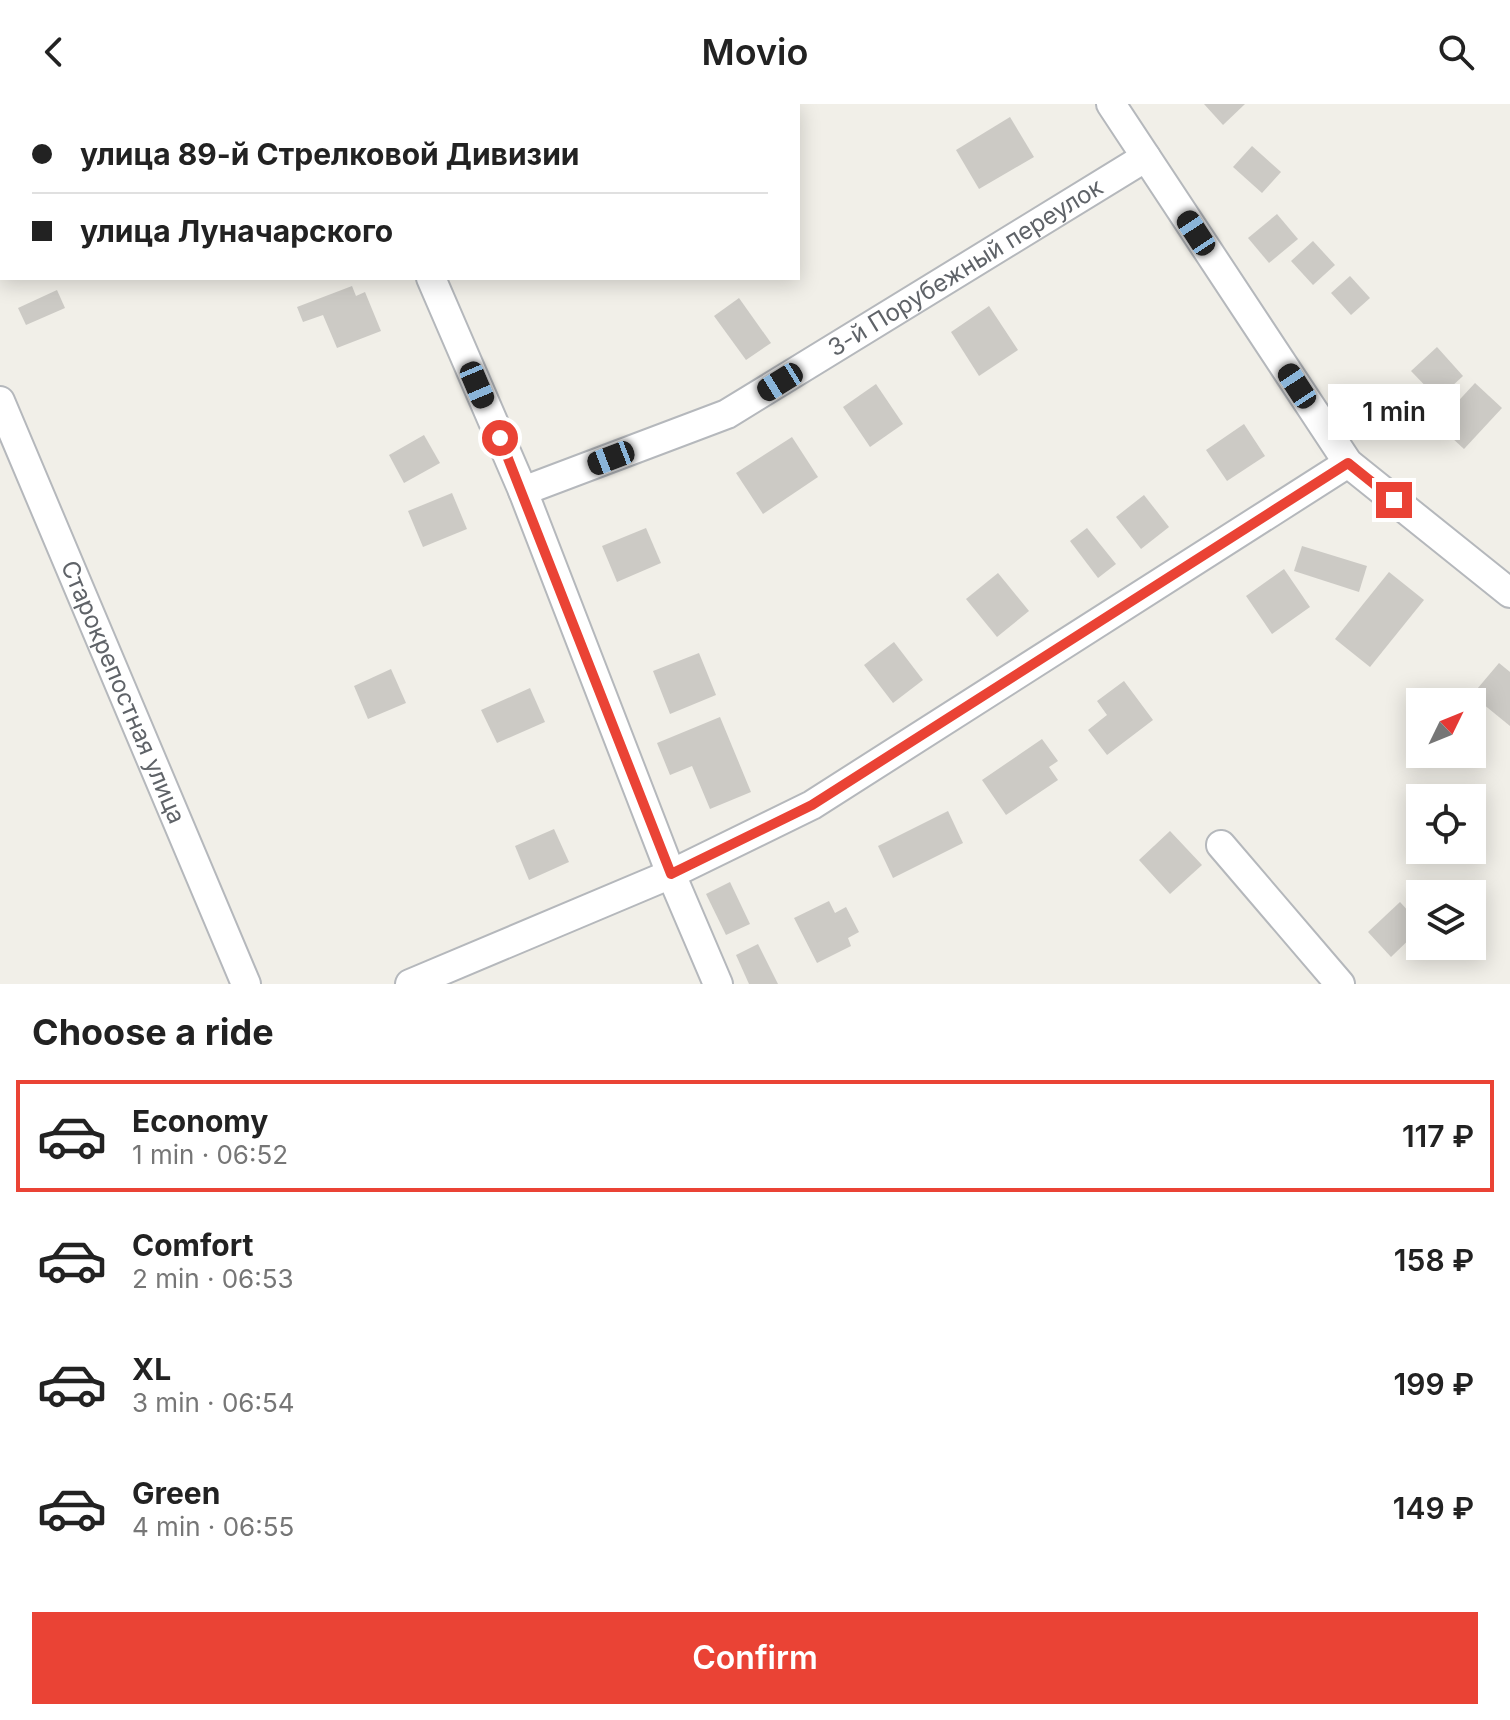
<!DOCTYPE html>
<html lang="en">
<head>
<meta charset="utf-8">
<style>
  body { margin:0; font-family:Inter,sans-serif; background:#f6f6f6; color:#222; height:100vh; display:flex; flex-direction:column; font-size:30px; white-space:nowrap }
  * { box-sizing:border-box; margin:0 }
  p { font-size:26px; color:#767676 }
  .icon { flex:none; width:44px; height:44px; fill:none; stroke:currentColor; stroke-width:2; stroke-linecap:round; stroke-linejoin:round }
  .map { position:relative; height:880px; overflow:hidden }
  .drawer { display:flex; flex-direction:column; background:#fff; flex:1 }
  .drawer>* { flex:none }
  .hud { position:absolute; left:0px; top:0px; width:800px; height:176px; box-shadow:0 4px 20px #0003; display:grid; align-content:center; height:176px; padding:0 32px; background:#fff }
  .needle { width:52px; rotate:47deg }
  .buttons { position:absolute; left:1406px; top:584px; display:grid; gap:16px }
  .buttons a { display:grid; place-items:center; width:80px; height:80px; border-radius:0px; background:#fff; box-shadow:0 4px 20px #0003; font-size:40px }
  .end { position:absolute; width:36px; height:36px; margin:-18px; border:10px solid #ea4335; background:#fff; box-shadow:0 0 0 4px #fff }
  .from { border-radius:50% }
  .bubble { position:absolute; height:56px; border-radius:0px; background:#fff; box-shadow:0 4px 20px #0003; font-size:26px; font-weight:600; line-height:56px; text-align:center }
  .car { position:absolute; width:24px; height:48px; margin:-24px -12px; border-radius:10px; box-shadow:0 0 6px 2px #0007; background:linear-gradient(#222 24%,#8ab4d8 0 40%,#222 0 76%,#8ab4d8 0 86%,#222 0) }
  .hud b { display:flex; align-items:center; gap:28px; height:76px; font-size:30px }
  .hud b+b { border-top:2px solid #e0e0e0 }
  .hud i { width:20px; height:20px; background:#222 }
  ul { padding:0; list-style:none }
  li { display:flex; align-items:center; gap:24px; height:112px; margin:0 16px 12px; padding:0 16px; border:4px solid transparent; border-radius:0px }
  li div { flex:1 }
  li b { display:block; font-size:30px }
  li em { font-style:normal; font-weight:600 }
  li.current { border-color:#ea4335 }
  li>.icon { width:72px; height:72px; stroke-width:1.5 }
  h2 { padding:0 32px; font-size:36px; line-height:96px }
  .button { display:flex; gap:16px; margin-top:auto; padding:16px 32px }
  .button a { flex:1; height:92px; border-radius:0px; background:#ea4335; color:#fff; font-size:32px; font-weight:600; line-height:92px; text-align:center }
  header { display:flex; justify-content:space-between; align-items:center; height:104px; padding:0 32px; background:#fff; font-size:36px; font-weight:600 }
  .map>svg:first-child { display:block }
  .building { fill:#cccac5 }
  .lines { fill:none; stroke-linecap:round; stroke-linejoin:round }
  .minor-casing { stroke:#b5b8bc; stroke-width:32 }
  .minor { stroke:#fff; stroke-width:28 }
  .route { stroke:#ea4335; stroke-width:10 }
  .labels { text-anchor:middle; stroke-width:8; stroke-linejoin:round; paint-order:stroke }
  .street-label { font-size:24px; fill:#5f6368; stroke:#fff }
</style>
</head>
<body>
<header><svg class="icon" aria-label="back" viewBox="0 0 24 24"><path d="M15 5l-7 7 7 7"/></svg>Movio<svg class="icon" aria-label="search" viewBox="0 0 24 24"><circle cx="10" cy="10" r="6"/><path d="M15 15l6 6"/></svg></header>
<div class="map">
<svg width="1510" height="880" viewBox="0 0 1510 880">
  <rect width="100%" height="100%" fill="#f1efe8"/>
  <g class="building">
    <polygon points="1204,0 1245,0 1223,21"/>
    <polygon points="1010,13 1034,53 979,85 956,46"/>
    <polygon points="1252,42 1281,68 1262,89 1233,63"/>
    <polygon points="1277,110 1298,135 1269,159 1248,134"/>
    <polygon points="1313,137 1335,161 1313,181 1291,157"/>
    <polygon points="1350,172 1370,194 1351,211 1331,189"/>
    <polygon points="352,182 356,192 365,188 381,227 337,244 323,211 303,218 297,203"/>
    <polygon points="57,186 65,204 26,221 18,204"/>
    <polygon points="739,194 771,239 746,256 714,212"/>
    <polygon points="989,202 1018,246 979,272 951,228"/>
    <polygon points="1437,243 1463,272 1438,295 1411,267"/>
    <polygon points="1475,279 1502,304 1464,345 1437,320"/>
    <polygon points="876,280 903,320 870,343 843,303"/>
    <polygon points="1244,320 1265,352 1227,377 1206,346"/>
    <polygon points="424,331 440,359 404,379 389,351"/>
    <polygon points="792,333 818,373 763,410 736,369"/>
    <polygon points="452,389 467,425 423,443 408,407"/>
    <polygon points="1144,391 1169,423 1141,445 1116,413"/>
    <polygon points="646,424 661,459 617,478 602,442"/>
    <polygon points="1087,424 1116,460 1098,474 1070,437"/>
    <polygon points="1302,442 1367,462 1359,488 1294,467"/>
    <polygon points="1284,465 1310,503 1272,530 1246,492"/>
    <polygon points="1389,468 1424,496 1370,563 1335,535"/>
    <polygon points="998,469 1029,507 997,533 966,495"/>
    <polygon points="894,538 923,576 893,599 864,561"/>
    <polygon points="699,549 716,591 670,610 653,567"/>
    <polygon points="1499,559 1510,568 1510,622 1472,591"/>
    <polygon points="391,565 406,599 368,615 354,582"/>
    <polygon points="1124,577 1153,616 1107,651 1088,626 1107,611 1097,597"/>
    <polygon points="530,584 545,618 497,639 481,606"/>
    <polygon points="720,613 751,688 710,705 692,662 670,671 657,639"/>
    <polygon points="1042,635 1058,657 1049,663 1058,676 1006,711 982,676"/>
    <polygon points="948,707 963,739 893,774 878,742"/>
    <polygon points="554,725 569,758 529,776 515,742"/>
    <polygon points="1170,727 1202,761 1170,790 1139,756"/>
    <polygon points="730,778 750,820 726,831 706,790"/>
    <polygon points="829,797 835,809 846,803 859,828 848,834 851,842 817,859 794,814"/>
    <polygon points="1400,798 1420,820 1420,825 1391,853 1368,828"/>
    <polygon points="758,840 778,880 749,880 736,851"/>
  </g>
  <g class="lines">
    <defs>
      <g id="minor">
        <polyline points="357,0 358,2"/>
        <polyline points="1111,0 1348,359 1510,489"/>
        <polyline points="431,174 523,387 671,770 718,880"/>
        <path id="s1" d="M0 297 246 880"/>
        <path id="s2" d="M523 387 727 310 1146 53"/>
        <polyline points="1221,741 1340,880"/>
        <polyline points="410,880 671,770 812,701 1348,359"/>
      </g>
    </defs>
    <use href="#minor" class="minor-casing"/>
    <use href="#minor" class="minor"/>
  </g>
  <g class="lines">
    <polyline class="route" points="500,334 671,770 812,701 1348,359 1394,396"/>
  </g>
  <g class="labels">
    <g class="street-label">
      <text dy="8" stroke="none"><textPath href="#s2" startOffset="498">3-й Порубежный переулок</textPath></text>
      <text dy="8" stroke="none"><textPath href="#s1" startOffset="316">Старокрепостная улица</textPath></text>
    </g>
  </g>
</svg>
<div class="buttons">
<a><svg class="needle" viewBox="-14 -14 28 28"><path d="M0-13l5 13h-10z" fill="#e53935"/><path d="M0 13l5-13h-10z" fill="#767676"/></svg></a>
<a><svg class="icon" aria-label="locate" viewBox="0 0 24 24"><circle cx="12" cy="12" r="6"/><path d="M12 2v4M12 18v4M2 12h4M18 12h4"/></svg></a>
<a><svg class="icon" aria-label="layers" viewBox="0 0 24 24"><path d="M12 4l9 5-9 5-9-5zM3 14l9 5 9-5"/></svg></a>
</div>
<i class="end from" style="left:500px;top:334px"></i>
<i class="end" style="left:1394px;top:396px"></i>
<div class="bubble" style="left:1328px;top:280px;width:132px">1 min</div>
<i class="car" style="left:1196px;top:129px;rotate:327deg"></i>
<i class="car" style="left:780px;top:278px;rotate:238deg"></i>
<i class="car" style="left:477px;top:281px;rotate:157deg"></i>
<i class="car" style="left:1297px;top:282px;rotate:327deg"></i>
<i class="car" style="left:611px;top:354px;rotate:249deg"></i>
<div class="hud">
<b><i class="from"></i>улица 89-й Стрелковой Дивизии</b>
<b><i></i>улица Луначарского</b>
</div>
</div>
<section class="drawer">
<h2>Choose a ride</h2>
<ul>
<li class="current"><svg class="icon" aria-label="car" viewBox="0 0 24 24"><path d="M5 17H2v-5l4-1 3-4h7l3 4 3 1v5h-3M9 17h6M6 11h13"/><circle cx="7" cy="17" r="2"/><circle cx="17" cy="17" r="2"/></svg><div><b>Economy</b><p>1 min · 06:52</p></div><em>117 ₽</em></li>
<li><svg class="icon" aria-label="car" viewBox="0 0 24 24"><path d="M5 17H2v-5l4-1 3-4h7l3 4 3 1v5h-3M9 17h6M6 11h13"/><circle cx="7" cy="17" r="2"/><circle cx="17" cy="17" r="2"/></svg><div><b>Comfort</b><p>2 min · 06:53</p></div><em>158 ₽</em></li>
<li><svg class="icon" aria-label="car" viewBox="0 0 24 24"><path d="M5 17H2v-5l4-1 3-4h7l3 4 3 1v5h-3M9 17h6M6 11h13"/><circle cx="7" cy="17" r="2"/><circle cx="17" cy="17" r="2"/></svg><div><b>XL</b><p>3 min · 06:54</p></div><em>199 ₽</em></li>
<li><svg class="icon" aria-label="car" viewBox="0 0 24 24"><path d="M5 17H2v-5l4-1 3-4h7l3 4 3 1v5h-3M9 17h6M6 11h13"/><circle cx="7" cy="17" r="2"/><circle cx="17" cy="17" r="2"/></svg><div><b>Green</b><p>4 min · 06:55</p></div><em>149 ₽</em></li>
</ul>
<div class="button"><a>Confirm</a></div>
</section>
</body>
</html>
